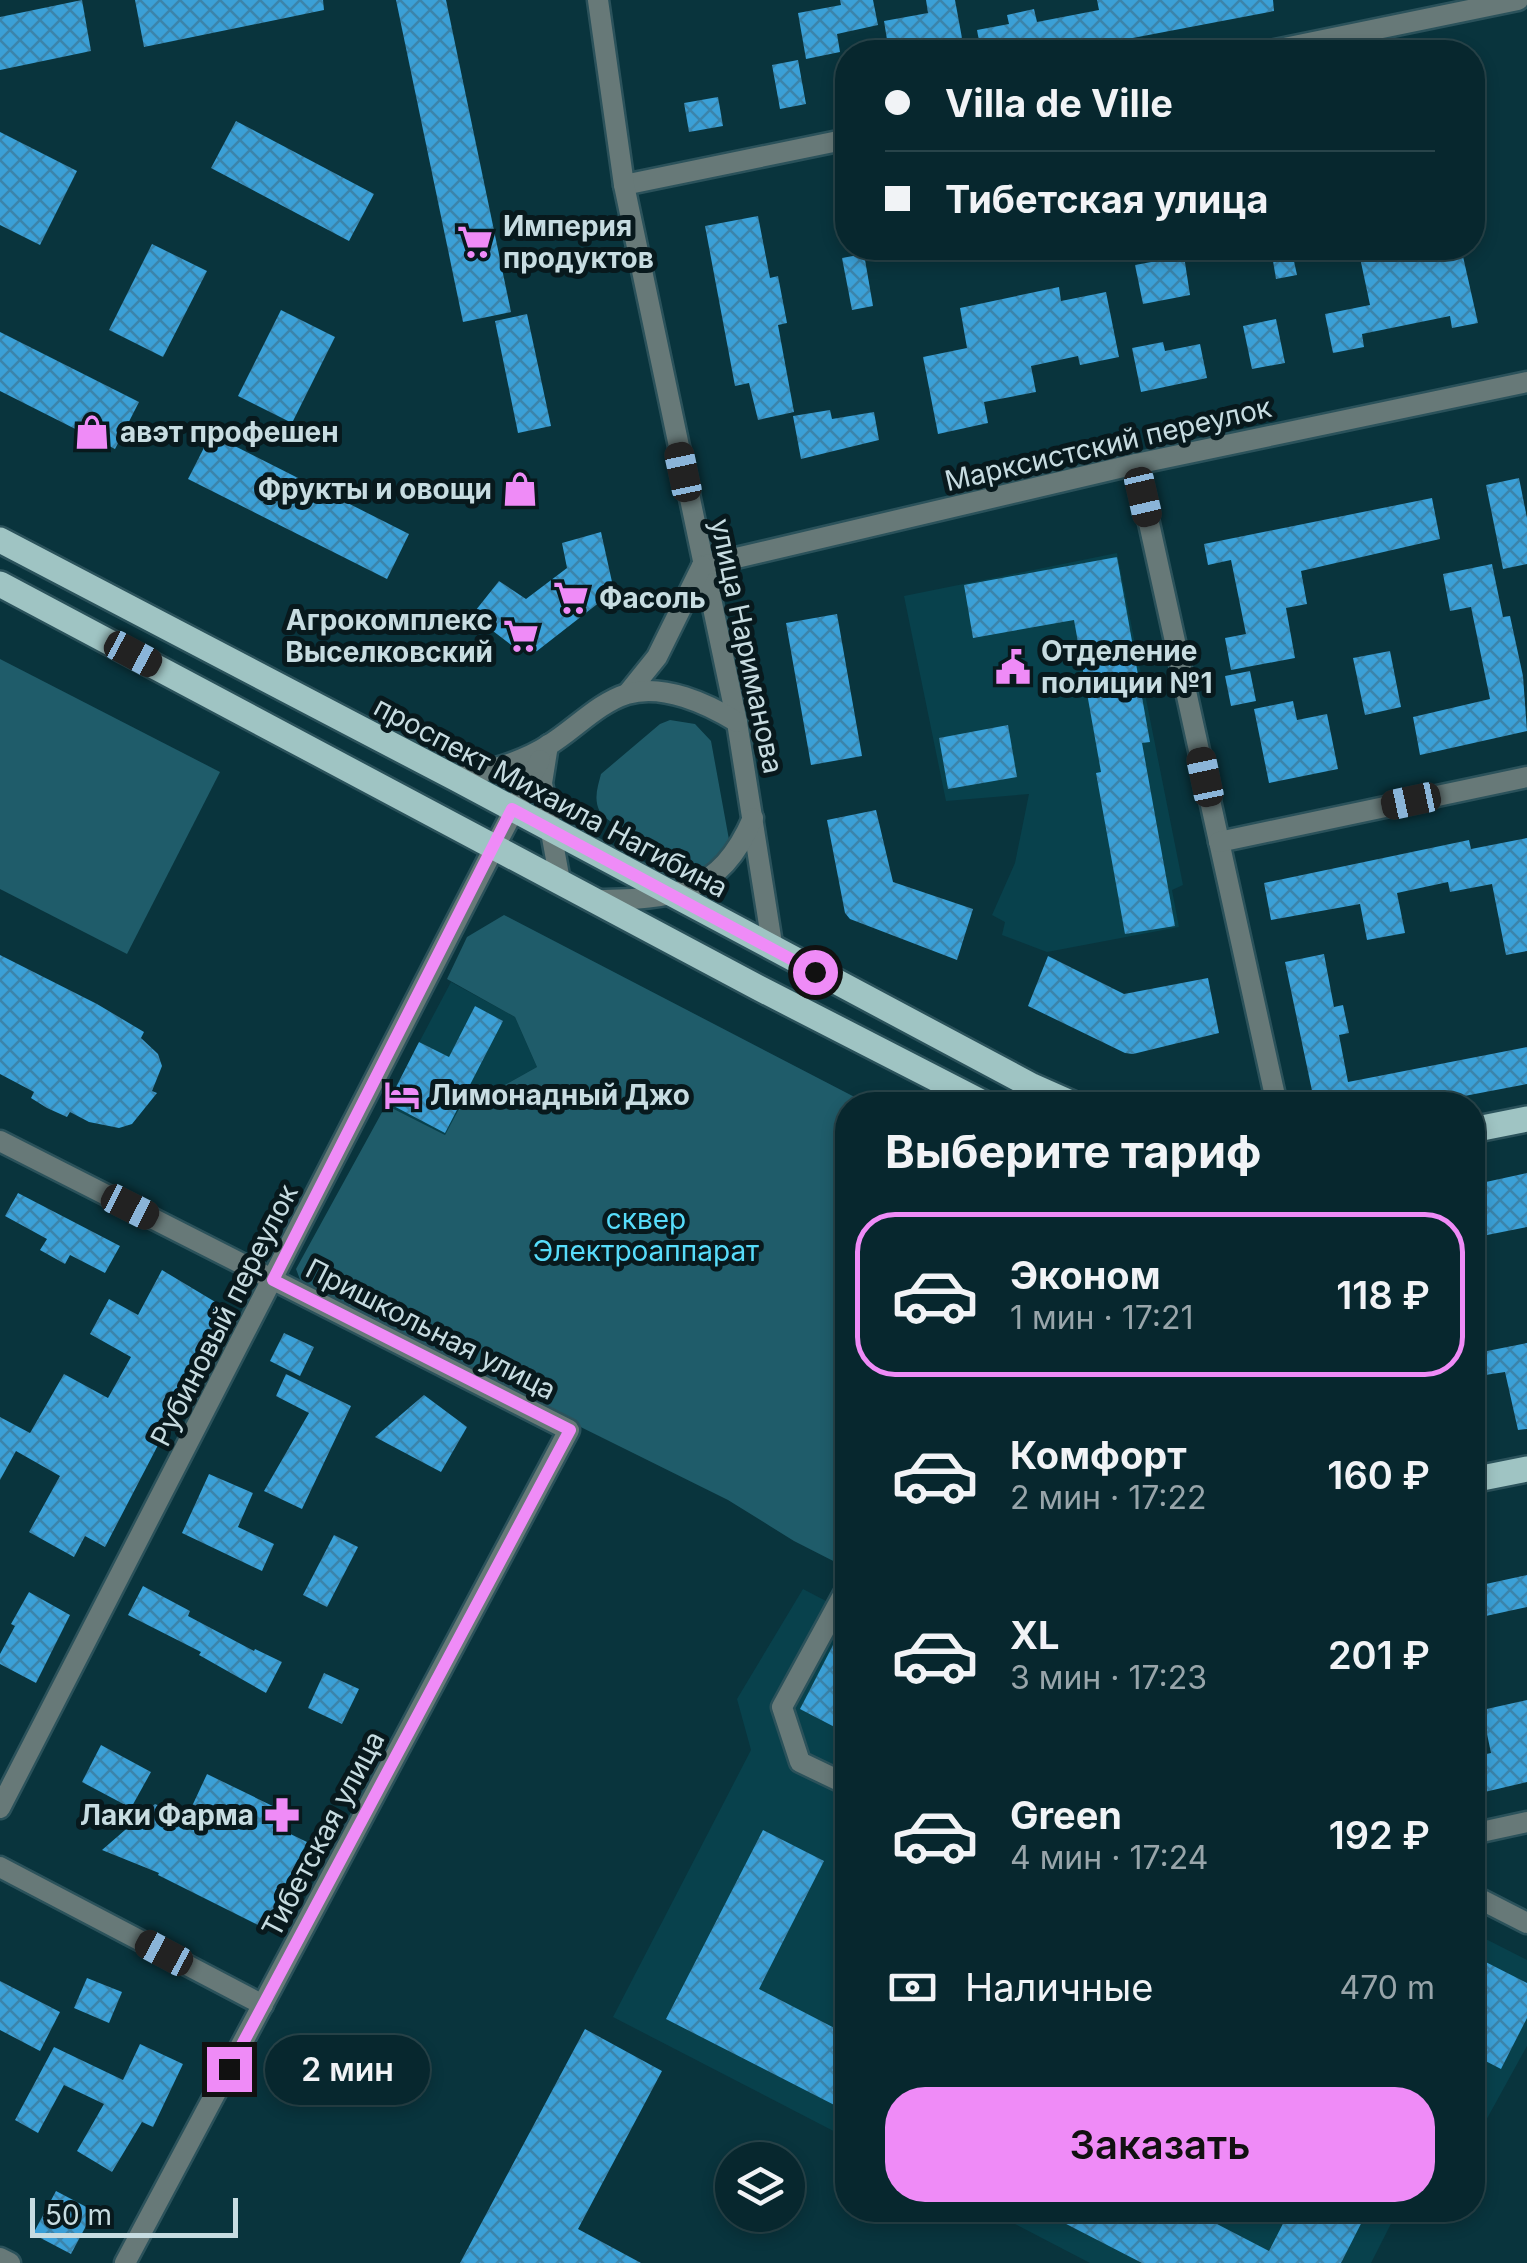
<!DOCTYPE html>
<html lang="ru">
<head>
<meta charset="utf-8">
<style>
  body { margin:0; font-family:Inter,sans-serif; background:#15333a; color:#f1f3f6; height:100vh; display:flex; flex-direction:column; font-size:38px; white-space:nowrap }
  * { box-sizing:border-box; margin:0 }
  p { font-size:32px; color:#98a5aa }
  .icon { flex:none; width:55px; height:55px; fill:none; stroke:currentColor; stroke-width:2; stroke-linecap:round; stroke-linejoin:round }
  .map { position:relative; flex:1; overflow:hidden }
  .side { position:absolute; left:835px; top:1092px; width:650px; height:1130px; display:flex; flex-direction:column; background:#07272e; border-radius:40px; box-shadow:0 5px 15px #0003,0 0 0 2px #28444a }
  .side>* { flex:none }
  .top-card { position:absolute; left:835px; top:40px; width:650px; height:220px; border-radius:40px; box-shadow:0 5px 15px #0003,0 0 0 2px #28444a; display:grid; align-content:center; height:220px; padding:0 50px; background:#07272e }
  .tools { position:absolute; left:715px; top:2142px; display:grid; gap:20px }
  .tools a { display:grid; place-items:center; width:90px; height:90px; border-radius:50%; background:#07272e; box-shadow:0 5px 15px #0003,0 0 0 2px #28444a; font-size:50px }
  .scale { position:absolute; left:30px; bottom:25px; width:208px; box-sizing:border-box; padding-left:10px; border:5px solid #c7dce1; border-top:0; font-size:28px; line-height:35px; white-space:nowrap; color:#c7dce1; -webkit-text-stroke:8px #08191d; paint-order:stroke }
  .end { position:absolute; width:45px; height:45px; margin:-22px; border:12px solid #ef8bf7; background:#111; box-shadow:0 0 0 5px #111 }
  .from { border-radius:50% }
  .bubble { position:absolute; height:70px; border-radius:35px; background:#07272e; box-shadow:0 5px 15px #0003,0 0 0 2px #28444a; font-size:32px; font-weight:600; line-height:70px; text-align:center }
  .car { position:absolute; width:30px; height:60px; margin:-30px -15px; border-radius:12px; box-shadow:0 0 8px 2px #0007; background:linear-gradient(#222 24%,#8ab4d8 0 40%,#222 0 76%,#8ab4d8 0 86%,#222 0) }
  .top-card b { display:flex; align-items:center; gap:35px; height:95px; font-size:38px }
  .top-card b+b { border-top:2px solid #28444a }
  .top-card i { width:25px; height:25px; background:#f1f3f6 }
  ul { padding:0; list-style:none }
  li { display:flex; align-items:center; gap:30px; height:165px; margin:0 20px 15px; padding:0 30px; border:5px solid transparent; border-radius:40px }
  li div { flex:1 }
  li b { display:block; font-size:38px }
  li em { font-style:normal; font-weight:600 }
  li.selected { border-color:#ef8bf7 }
  li>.icon { width:90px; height:90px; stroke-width:1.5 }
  h2 { padding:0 50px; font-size:45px; line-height:120px }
  .pay { display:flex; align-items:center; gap:25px; height:110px; padding:0 50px; font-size:38px }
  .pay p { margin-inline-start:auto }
  .primary-button { display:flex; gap:20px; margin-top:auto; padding:20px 50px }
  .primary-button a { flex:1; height:115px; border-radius:40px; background:#ef8bf7; color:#111; font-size:40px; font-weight:600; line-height:115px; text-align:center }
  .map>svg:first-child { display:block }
  .built { fill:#08414c }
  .green { fill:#1f5c6a }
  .building { fill:url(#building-cross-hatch) }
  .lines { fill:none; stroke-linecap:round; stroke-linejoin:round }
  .minor-casing { stroke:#2b525b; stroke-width:25 }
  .tertiary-casing { stroke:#2b525b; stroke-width:25 }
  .primary-casing { stroke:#2b525b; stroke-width:30 }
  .minor { stroke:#677978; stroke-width:20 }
  .tertiary { stroke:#677978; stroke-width:20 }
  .primary { stroke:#9fc4c3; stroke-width:25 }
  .route { stroke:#ef8bf7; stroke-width:12 }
  .labels { text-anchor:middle; stroke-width:10; stroke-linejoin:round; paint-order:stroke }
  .poi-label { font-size:28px; font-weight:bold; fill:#c7dce1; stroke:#08191d; text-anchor:start }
  .street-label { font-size:28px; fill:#c7dce1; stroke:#08191d }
  .park-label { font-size:28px; fill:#57ddfb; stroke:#08191d }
</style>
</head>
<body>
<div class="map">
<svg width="1527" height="2263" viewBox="0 0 1527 2263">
  <defs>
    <pattern id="building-cross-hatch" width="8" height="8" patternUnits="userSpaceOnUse" patternTransform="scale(2.5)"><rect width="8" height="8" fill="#3ba0d7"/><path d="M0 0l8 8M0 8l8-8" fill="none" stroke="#3b84ab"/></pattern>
  </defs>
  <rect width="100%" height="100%" fill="#09343d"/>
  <g class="built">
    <polygon points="1117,553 1183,885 1172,890 1179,927 1047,952 1002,935 1005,922 992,915 1015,863 1029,794 946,801 904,596"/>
    <polygon points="451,982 515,1017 537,1067 478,1100 445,1135 386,1105"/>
    <polygon points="803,1589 847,1612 847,2138 613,2017 751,1750 737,1699"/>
    <polygon points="1472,1932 1527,1960 1527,2046 1473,2144"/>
    <polygon points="988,2210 1398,2210 1371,2263 1090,2263"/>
  </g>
  <g class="green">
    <polygon points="0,659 220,772 127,954 0,889"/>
    <path d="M670 720 695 724 711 741 730 845 710 868C694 868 607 825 600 812 593 799 598 786 601 774L660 724Z"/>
    <polygon points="504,915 870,1105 848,1105 847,1568 794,1541 728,1500 304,1290 296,1269 386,1105 445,1135 466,1096 478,1100 537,1067 515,1017 447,979 467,937"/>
  </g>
  <g class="building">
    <polygon points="82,0 91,51 0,70 0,17"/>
    <polygon points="135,0 323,0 324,10 144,47"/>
    <polygon points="396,0 446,0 511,312 463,322"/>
    <polygon points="840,0 873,0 878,25 837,34 840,52 806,59 798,13 841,5"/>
    <polygon points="926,0 955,0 964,49 889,52 884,21 928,13"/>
    <polygon points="1097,0 1273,0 1274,11 1059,52 1055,39 998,52 981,52 977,30 1009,24 1007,15 1034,9 1037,22 1099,10"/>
    <polygon points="798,60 806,104 780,109 772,65"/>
    <polygon points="718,97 723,126 689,132 684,103"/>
    <polygon points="236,121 374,194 349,241 211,168"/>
    <polygon points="0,132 77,171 40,245 0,225"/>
    <polygon points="758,216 770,278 778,276 787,323 778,325 794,412 758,420 749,383 735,386 705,226"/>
    <polygon points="152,244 207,271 163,357 109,330"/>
    <polygon points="1358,248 1417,248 1420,261 1462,252 1478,323 1452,328 1450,316 1362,334 1364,347 1333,353 1325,314 1370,305"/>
    <polygon points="1292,252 1297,275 1276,279 1272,255"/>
    <polygon points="864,254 873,306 852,310 842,258"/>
    <polygon points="1184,256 1190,295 1143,304 1135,265"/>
    <polygon points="1059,287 1061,301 1106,292 1119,357 1080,365 1078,356 1031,366 1036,392 984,402 988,423 938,434 923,357 967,348 960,308"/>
    <polygon points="281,310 335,337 292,423 238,396"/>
    <polygon points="527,314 551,426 518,433 495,321"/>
    <polygon points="1276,319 1285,363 1252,369 1243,326"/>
    <polygon points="0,332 139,402 115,449 0,391"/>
    <polygon points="1163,342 1165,351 1200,344 1207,378 1141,392 1132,348"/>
    <polygon points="830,410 832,419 874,412 879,440 801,459 793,416"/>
    <polygon points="211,434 409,534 387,579 188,479"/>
    <polygon points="1519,478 1527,518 1527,564 1503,569 1486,485"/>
    <polygon points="1432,498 1440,539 1301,571 1307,604 1286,608 1295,658 1231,670 1225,638 1246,634 1231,560 1208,565 1204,544"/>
    <polygon points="601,532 614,591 537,651 528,653 519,651 472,615 499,581 526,599 567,568 562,543"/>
    <polygon points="1117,557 1150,742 1142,743 1175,926 1125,934 1096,773 1101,772 1074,620 973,638 964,585"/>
    <polygon points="1492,564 1503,617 1510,616 1523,676 1527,731 1420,755 1413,717 1490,699 1471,607 1450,611 1443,574"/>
    <polygon points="837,614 862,756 811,765 786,623"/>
    <polygon points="1390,651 1401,707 1365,715 1353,658"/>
    <polygon points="1250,671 1256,701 1231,706 1225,676"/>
    <polygon points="1293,701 1297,720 1327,714 1338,769 1269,783 1254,709"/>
    <polygon points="1008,725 1017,777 948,789 939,738"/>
    <polygon points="876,810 893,882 973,909 957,960 850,919 845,913 827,820"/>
    <polygon points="1527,838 1527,951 1506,955 1492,884 1450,892 1448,882 1397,893 1405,933 1367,940 1360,904 1271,920 1264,883 1469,840 1471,849"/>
    <polygon points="1324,954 1334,1007 1343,1005 1349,1033 1339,1035 1348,1082 1527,1047 1527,1084 1417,1105 1315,1105 1285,962"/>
    <polygon points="0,955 97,1004 144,1032 141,1038 158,1054 162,1066 152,1091 157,1093 132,1124 119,1128 89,1122 70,1112 67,1117 47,1108 31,1098 34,1092 0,1074"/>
    <polygon points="1048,956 1124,994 1208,978 1219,1033 1133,1054 1125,1053 1028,1006"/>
    <polygon points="475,1006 503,1021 445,1133 388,1103 419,1042 449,1057"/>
    <polygon points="1527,1173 1527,1227 1472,1238 1472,1185"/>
    <polygon points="18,1193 120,1246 105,1273 70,1255 65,1264 40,1250 47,1239 5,1216"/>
    <polygon points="162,1270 232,1312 211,1350 208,1349 105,1547 85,1536 74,1557 29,1532 60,1476 16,1451 0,1480 0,1417 30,1433 64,1374 108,1398 131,1357 90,1334 109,1299 138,1315"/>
    <polygon points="284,1333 314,1347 300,1376 270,1361"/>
    <polygon points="1527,1343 1527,1429 1518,1430 1505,1372 1472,1377 1472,1354"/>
    <polygon points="286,1374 351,1406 302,1509 264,1491 309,1413 276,1396"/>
    <polygon points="424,1395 467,1427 441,1472 375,1437"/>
    <polygon points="209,1474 253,1493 238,1527 274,1544 262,1571 182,1533"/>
    <polygon points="334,1535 358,1547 327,1607 303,1595"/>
    <polygon points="1527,1575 1527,1607 1472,1619 1472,1587"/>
    <polygon points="143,1586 190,1611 188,1616 254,1651 255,1649 282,1662 266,1693 199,1655 201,1652 128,1615"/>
    <polygon points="29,1592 70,1615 36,1683 0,1664 0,1654 15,1626 11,1624"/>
    <polygon points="848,1616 848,1734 800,1709"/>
    <polygon points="324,1673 359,1689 342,1724 308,1708"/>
    <polygon points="1527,1700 1527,1782 1472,1795 1472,1757 1491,1753 1482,1710"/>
    <polygon points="101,1745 151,1772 131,1808 82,1782"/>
    <polygon points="207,1774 283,1811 276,1827 307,1842 264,1928 158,1875 159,1873 102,1850 155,1804 187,1817"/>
    <polygon points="763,1830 824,1861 759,1989 848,2035 848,2112 666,2019"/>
    <polygon points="1472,1955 1527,1983 1527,2018 1501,2069 1472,2054"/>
    <polygon points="87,1978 122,1992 109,2023 74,2008"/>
    <polygon points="0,1981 60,2012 40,2051 0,2030"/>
    <polygon points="585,2029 662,2071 578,2229 641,2263 460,2263"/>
    <polygon points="140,2044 183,2064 153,2127 142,2122 112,2172 77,2151 104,2104 64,2085 38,2133 15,2120 54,2047 123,2080"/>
    <polygon points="56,2191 94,2211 71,2254 33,2234"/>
    <polygon points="1039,2210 1190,2210 1269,2251 1290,2210 1368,2210 1341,2263 1142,2263"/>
  </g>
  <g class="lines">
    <defs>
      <g id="minor">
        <polyline points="1265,52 1518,0"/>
        <polyline points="624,185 848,139"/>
        <polyline points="1136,464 1277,1105"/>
        <polyline points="1219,842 1527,777"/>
        <polyline points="0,1141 569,1430 125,2263"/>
        <polyline points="848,1586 782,1707 800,1762 848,1785"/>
        <polyline points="0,1808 495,846"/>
        <polyline points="0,1867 263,2005"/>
        <polyline points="1472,1895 1527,1923"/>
        <polyline points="0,2258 10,2263"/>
      </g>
      <g id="tertiary">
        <polyline points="598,0 624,185 737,722 773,950"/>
        <polyline points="702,566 1136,464 1527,382"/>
        <polyline points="628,693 657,657 702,566"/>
        <polyline points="548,745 542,783 560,881"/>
        <path d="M455 778C488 771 521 763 549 745 575 729 598 703 627 694 663 683 708 704 737 722"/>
        <polyline points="495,846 540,760"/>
        <path d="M596 900C673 899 720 895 753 818"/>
        <polyline points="1472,1834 1527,1822"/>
      </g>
      <g id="primary">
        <polyline points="0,540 455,778 1032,1086 1075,1105"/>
        <polyline points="0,584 757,987 987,1105"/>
        <polyline points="1472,1130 1527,1119"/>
        <polyline points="1472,1480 1527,1469"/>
      </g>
    </defs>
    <use href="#minor" class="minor-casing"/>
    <use href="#tertiary" class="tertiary-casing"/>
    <use href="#primary" class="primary-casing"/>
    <use href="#minor" class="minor"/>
    <use href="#tertiary" class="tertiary"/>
    <use href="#primary" class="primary"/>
  </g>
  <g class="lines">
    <polyline class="route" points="229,2069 570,1430 273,1280 512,809 815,972"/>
  </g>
  <defs>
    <symbol id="supermarket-bare" viewBox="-9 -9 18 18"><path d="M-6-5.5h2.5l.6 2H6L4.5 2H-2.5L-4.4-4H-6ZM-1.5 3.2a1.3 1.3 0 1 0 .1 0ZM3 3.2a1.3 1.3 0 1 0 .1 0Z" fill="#ef8bf7" stroke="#08191d" stroke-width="2.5" paint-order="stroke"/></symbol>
    <symbol id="shop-bare" viewBox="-9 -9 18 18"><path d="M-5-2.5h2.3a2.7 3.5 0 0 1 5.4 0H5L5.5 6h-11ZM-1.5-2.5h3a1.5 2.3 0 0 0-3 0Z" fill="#ef8bf7" stroke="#08191d" stroke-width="2.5" paint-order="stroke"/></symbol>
    <symbol id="civic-bare" viewBox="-9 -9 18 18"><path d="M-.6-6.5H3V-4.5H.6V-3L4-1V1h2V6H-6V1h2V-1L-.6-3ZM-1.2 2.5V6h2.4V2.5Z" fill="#ef8bf7" stroke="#08191d" stroke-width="2.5" paint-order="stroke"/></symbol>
    <symbol id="hotel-bare" viewBox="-9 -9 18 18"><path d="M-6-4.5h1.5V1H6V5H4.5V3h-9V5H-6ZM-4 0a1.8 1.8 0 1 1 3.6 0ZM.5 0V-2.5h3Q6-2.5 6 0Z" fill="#ef8bf7" stroke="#08191d" stroke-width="2.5" paint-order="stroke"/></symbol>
    <symbol id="pharmacy-bare" viewBox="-9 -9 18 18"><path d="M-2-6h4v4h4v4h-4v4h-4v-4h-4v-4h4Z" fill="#ef8bf7" stroke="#08191d" stroke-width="2.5" paint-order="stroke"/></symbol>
  </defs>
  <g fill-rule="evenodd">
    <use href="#supermarket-bare" x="450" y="217" width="50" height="50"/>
    <use href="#shop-bare" x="67" y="407" width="50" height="50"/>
    <use href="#shop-bare" x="495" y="464" width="50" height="50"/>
    <use href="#supermarket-bare" x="546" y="573" width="50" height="50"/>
    <use href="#supermarket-bare" x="496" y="611" width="50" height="50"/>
    <use href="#civic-bare" x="988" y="642" width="50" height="50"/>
    <use href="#hotel-bare" x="377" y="1070" width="50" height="50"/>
    <use href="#pharmacy-bare" x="257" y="1790" width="50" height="50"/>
  </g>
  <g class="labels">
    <g class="poi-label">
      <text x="503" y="236">Империя<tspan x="503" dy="32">продуктов</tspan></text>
      <text x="120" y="442">авэт профешен</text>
      <text x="492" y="499" text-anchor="end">Фрукты и овощи</text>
      <text x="599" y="608">Фасоль</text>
      <text x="493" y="630" text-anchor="end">Агрокомплекс<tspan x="493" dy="32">Выселковский</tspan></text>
      <text x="1041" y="661">Отделение<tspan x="1041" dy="32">полиции №1</tspan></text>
      <text x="430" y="1105">Лимонадный Джо</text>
      <text x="254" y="1825" text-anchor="end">Лаки Фарма</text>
    </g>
    <g class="street-label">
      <text transform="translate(1108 444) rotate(-13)" y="10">Марксистский переулок</text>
      <text transform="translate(747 646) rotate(78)" y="10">улица Нариманова</text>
      <text transform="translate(551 797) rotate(28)" y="10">проспект Михаила Нагибина</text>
      <text transform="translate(224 1315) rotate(-63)" y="10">Рубиновый переулок</text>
      <text transform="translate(431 1329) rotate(27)" y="10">Пришкольная улица</text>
      <text transform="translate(323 1834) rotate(-62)" y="10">Тибетская улица</text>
    </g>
    <g class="park-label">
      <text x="646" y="1229">cквер<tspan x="646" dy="32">Электроаппарат</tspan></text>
    </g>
  </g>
</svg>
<div class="tools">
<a><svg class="icon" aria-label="layers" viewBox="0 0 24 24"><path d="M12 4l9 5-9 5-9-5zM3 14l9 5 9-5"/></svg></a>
</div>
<div class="scale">50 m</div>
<i class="end from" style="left:815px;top:972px"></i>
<i class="end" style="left:229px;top:2069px"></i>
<div class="bubble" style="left:265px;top:2035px;width:165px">2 мин</div>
<i class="car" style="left:683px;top:472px;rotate:348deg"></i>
<i class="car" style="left:1143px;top:497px;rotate:167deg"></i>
<i class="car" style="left:133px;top:654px;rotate:118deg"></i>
<i class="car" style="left:1205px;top:777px;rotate:348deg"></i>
<i class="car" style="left:1411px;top:801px;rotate:258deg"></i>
<i class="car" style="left:130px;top:1207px;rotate:117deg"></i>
<i class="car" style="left:164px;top:1953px;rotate:298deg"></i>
<div class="top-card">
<b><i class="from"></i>Villa de Ville</b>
<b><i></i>Тибетская улица</b>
</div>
<section class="side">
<h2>Выберите тариф</h2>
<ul>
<li class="selected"><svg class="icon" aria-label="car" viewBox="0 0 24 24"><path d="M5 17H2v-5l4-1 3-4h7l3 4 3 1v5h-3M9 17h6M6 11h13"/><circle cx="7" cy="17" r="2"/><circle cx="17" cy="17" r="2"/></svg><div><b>Эконом</b><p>1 мин · 17:21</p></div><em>118 ₽</em></li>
<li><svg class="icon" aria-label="car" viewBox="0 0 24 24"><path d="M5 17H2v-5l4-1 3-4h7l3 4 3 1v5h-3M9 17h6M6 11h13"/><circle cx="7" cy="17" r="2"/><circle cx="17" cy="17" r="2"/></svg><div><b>Комфорт</b><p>2 мин · 17:22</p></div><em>160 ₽</em></li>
<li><svg class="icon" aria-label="car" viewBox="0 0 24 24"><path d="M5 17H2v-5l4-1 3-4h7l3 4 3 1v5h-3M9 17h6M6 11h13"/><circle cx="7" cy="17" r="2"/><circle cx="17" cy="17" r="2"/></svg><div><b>XL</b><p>3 мин · 17:23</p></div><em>201 ₽</em></li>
<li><svg class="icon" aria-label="car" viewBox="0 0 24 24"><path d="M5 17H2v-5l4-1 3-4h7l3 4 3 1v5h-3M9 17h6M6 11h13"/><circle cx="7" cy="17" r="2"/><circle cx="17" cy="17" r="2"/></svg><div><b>Green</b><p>4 мин · 17:24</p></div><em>192 ₽</em></li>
</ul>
<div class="pay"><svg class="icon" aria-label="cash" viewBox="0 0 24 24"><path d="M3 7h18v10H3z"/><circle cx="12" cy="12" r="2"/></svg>Наличные<p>470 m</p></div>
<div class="primary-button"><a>Заказать</a></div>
</section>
</div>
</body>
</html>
